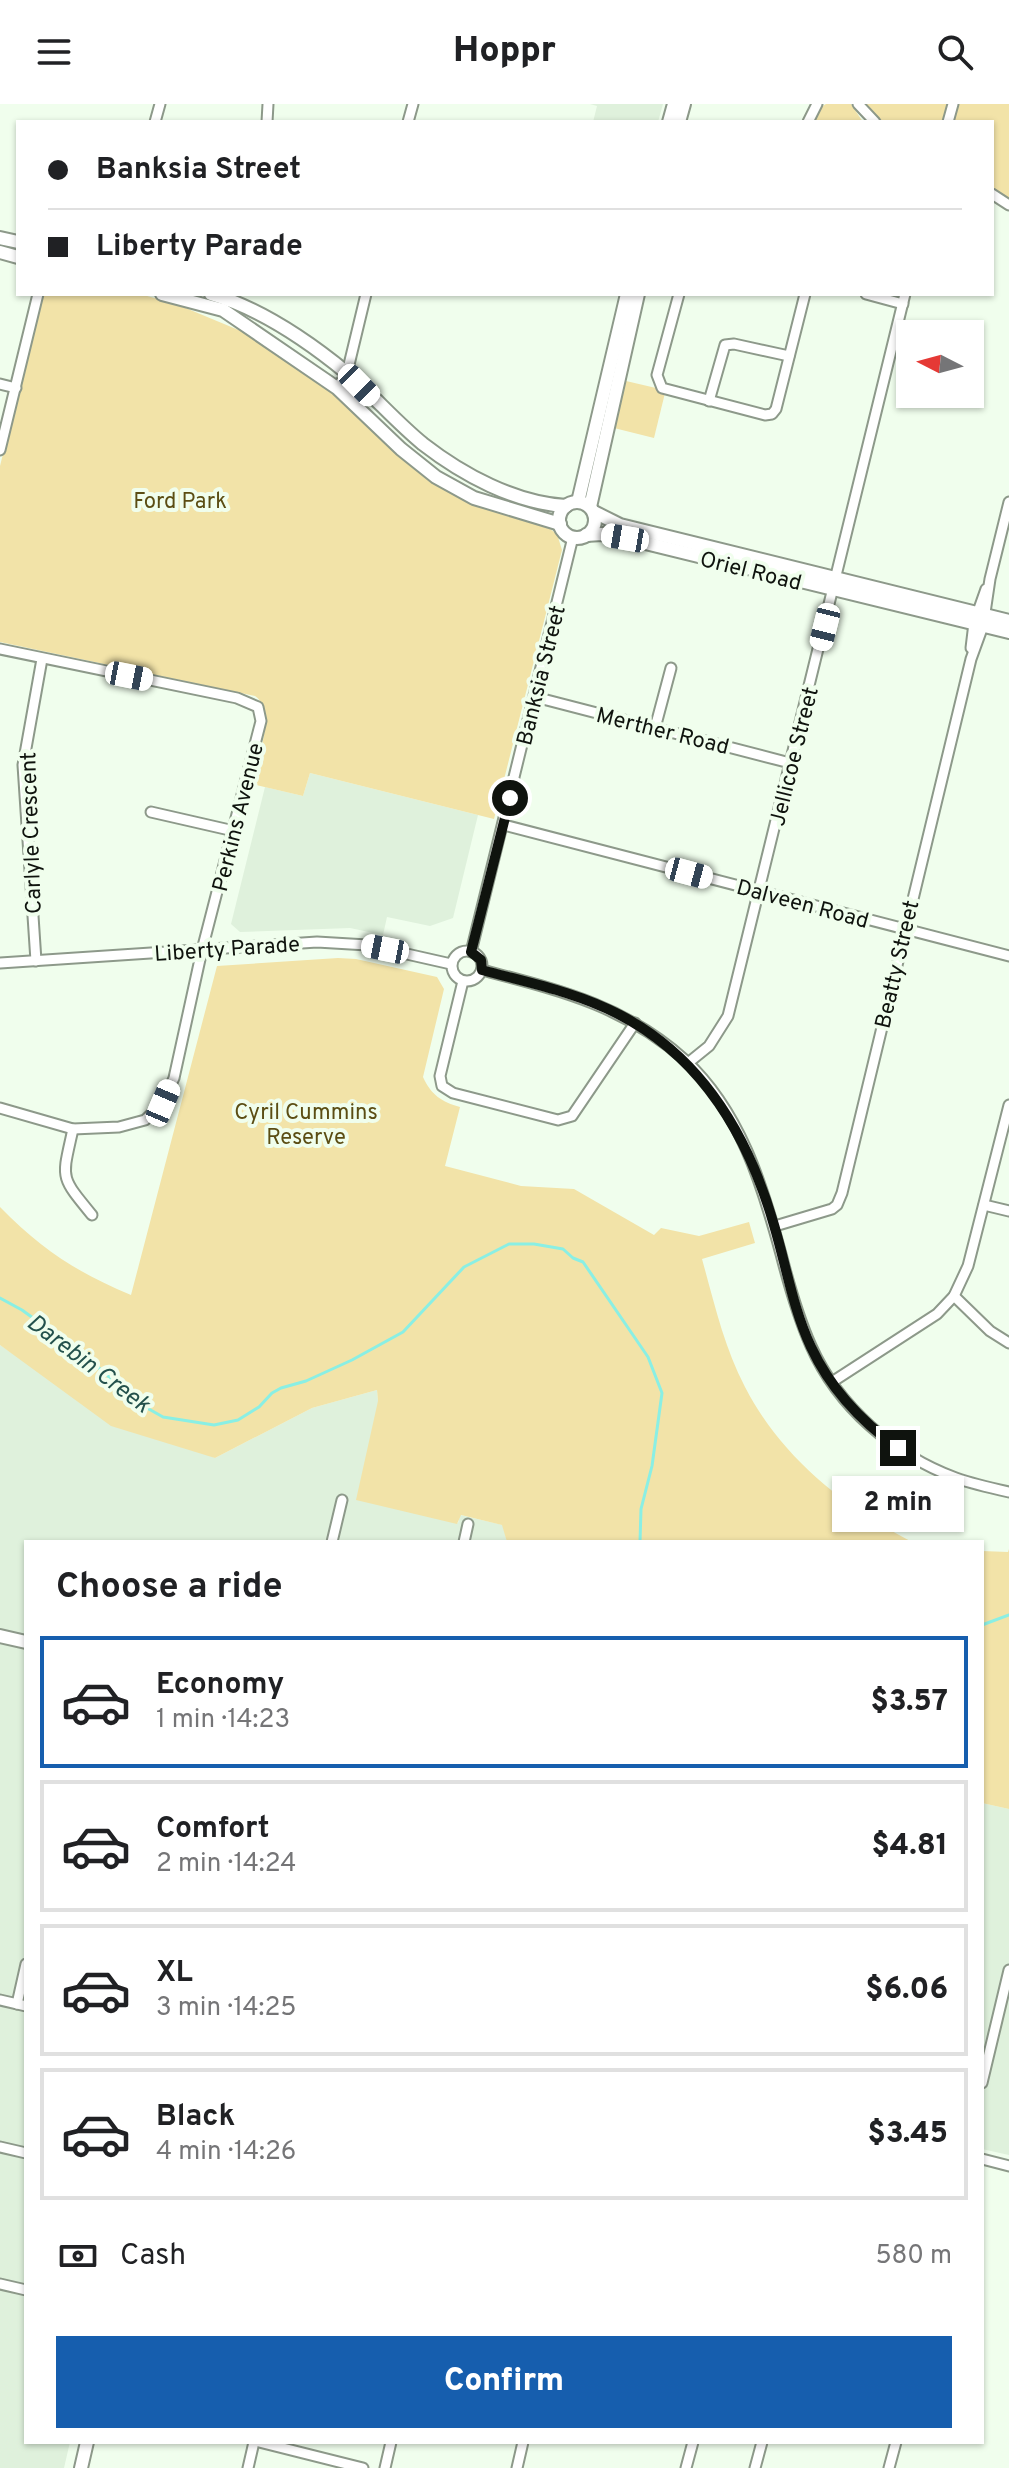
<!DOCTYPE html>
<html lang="en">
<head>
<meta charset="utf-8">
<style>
  body { margin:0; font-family:Overpass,sans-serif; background:#f6f6f6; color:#202124; height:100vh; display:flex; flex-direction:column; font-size:30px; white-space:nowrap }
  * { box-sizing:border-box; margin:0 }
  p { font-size:26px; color:#757577 }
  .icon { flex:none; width:44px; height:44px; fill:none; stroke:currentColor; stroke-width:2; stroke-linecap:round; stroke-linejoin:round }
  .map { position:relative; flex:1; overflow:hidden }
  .sheet { position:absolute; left:24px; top:1436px; width:960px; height:904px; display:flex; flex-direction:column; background:#fff; border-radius:0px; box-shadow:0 2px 6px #0004 }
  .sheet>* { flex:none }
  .top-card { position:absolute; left:16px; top:16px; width:978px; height:176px; border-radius:0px; box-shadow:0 2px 6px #0004; display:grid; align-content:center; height:176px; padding:0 32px; background:#fff }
  .needle { width:52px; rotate:276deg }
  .buttons { position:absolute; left:896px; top:216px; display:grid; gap:16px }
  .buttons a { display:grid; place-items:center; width:88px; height:88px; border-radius:0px; background:#fff; box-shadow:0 2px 6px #0004; font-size:40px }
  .end { position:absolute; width:36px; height:36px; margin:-18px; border:10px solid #0f130e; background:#fff; box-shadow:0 0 0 4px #fff }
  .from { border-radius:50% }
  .bubble { position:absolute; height:56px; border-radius:0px; background:#fff; box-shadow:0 2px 6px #0004; font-size:26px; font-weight:800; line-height:56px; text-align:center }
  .car { position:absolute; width:24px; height:48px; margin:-24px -12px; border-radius:10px; box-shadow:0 0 6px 2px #0007; background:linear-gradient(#fff 24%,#345 0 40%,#fff 0 76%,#345 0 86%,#fff 0) }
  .top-card b { display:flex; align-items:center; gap:28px; height:76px; font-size:30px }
  .top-card b+b { border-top:2px solid #e0e0e0 }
  .top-card i { width:20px; height:20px; background:#202124 }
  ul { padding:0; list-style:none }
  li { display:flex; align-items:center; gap:24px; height:132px; margin:0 16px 12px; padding:0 16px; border:4px solid #e0e0e0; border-radius:0px }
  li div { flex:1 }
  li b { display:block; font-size:30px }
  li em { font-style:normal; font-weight:800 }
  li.current { border-color:#165eae }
  li>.icon { width:72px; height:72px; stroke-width:1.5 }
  h2 { padding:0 32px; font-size:36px; line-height:96px }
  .pay { display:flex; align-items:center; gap:20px; height:88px; padding:0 32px; font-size:30px }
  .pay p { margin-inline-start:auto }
  .cta { display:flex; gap:16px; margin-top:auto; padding:16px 32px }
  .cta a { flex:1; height:92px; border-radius:0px; background:#165eae; color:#fff; font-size:32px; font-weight:800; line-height:92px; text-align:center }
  header { display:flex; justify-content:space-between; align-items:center; height:104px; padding:0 32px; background:#fff; font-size:36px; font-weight:800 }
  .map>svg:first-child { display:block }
  .built { fill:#dff1dc }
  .green { fill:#f2e3a8 }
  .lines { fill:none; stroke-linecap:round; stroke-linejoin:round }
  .stream { stroke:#8aefe4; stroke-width:3 }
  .street-casing { stroke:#8d998a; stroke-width:13 }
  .secondary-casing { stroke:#8d998a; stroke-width:16 }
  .street { stroke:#fff; stroke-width:9 }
  .secondary { stroke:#fff; stroke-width:12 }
  .route { stroke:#0f130e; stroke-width:10 }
  .labels { text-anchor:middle; stroke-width:8; stroke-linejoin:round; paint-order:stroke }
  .park-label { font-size:22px; fill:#5b4d13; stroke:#f0feed }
  .street-label { font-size:22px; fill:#0f130e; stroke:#f0feed }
  .water-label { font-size:24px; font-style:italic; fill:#23514c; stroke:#f0feed }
</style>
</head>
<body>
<header><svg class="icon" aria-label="menu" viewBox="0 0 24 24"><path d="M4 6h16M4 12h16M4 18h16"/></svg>Hoppr<svg class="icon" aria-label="search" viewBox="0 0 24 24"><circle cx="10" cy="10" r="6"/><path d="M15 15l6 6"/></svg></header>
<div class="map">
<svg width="1009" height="2364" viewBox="0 0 1009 2364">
  <rect width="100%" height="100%" fill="#f0feed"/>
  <g class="built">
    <polygon points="590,0 663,0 658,18 593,18 597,2"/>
    <polygon points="310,669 478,711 453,814 430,822 387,813 383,831 350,824 240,828 231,820 265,683 303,692"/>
    <polygon points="0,1241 28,1260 215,1354 312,1304 377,1286 378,1297 453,1418 458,1419 460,1411 503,1421 507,1438 26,1438 26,2338 70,2338 64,2364 0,2364"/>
    <polygon points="982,1699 1009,1705 1009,2051 982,2045"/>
  </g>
  <g class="green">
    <polygon points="826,0 851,0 863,18 812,18 818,5"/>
    <polygon points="863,0 948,0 944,18 883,18"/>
    <polygon points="958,0 1009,0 1009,96 992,86 992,18 953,18"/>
    <path d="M42 190H140L176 200 253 232 325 281 390 339 509 411 550 425 557 430 562 446 494 715 310 669 303 692 252 680C257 657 277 607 255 592L0 538V362Z"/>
    <polygon points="626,277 656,284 665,289 654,334 614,324"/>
    <path d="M338 854 356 855 437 873 444 885 423 973C431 991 442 998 460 1003L445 1062 521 1082 574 1085 654 1131 661 1124 699 1132 749 1118 755 1139 702 1155C714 1198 724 1243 745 1283 781 1353 843 1402 912 1438H507L502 1421 461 1411 457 1420 356 1396 378 1297 377 1286 312 1304 215 1354 111 1322 0 1241V1103C41 1145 76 1168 131 1191L217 862Z"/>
    <polygon points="1009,1445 1009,1705 982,1699 982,1447 1008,1448"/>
  </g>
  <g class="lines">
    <g class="stream">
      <polyline points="0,1194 22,1206 84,1251 140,1300 163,1313 214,1321 238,1316 259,1303 272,1289 281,1284 306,1277 352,1256 403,1228 464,1163 509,1140 534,1140 563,1145 573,1154 583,1158 648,1253 662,1289 652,1362 641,1405 640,1438"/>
      <polyline points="982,1521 1009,1511"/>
    </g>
    <defs>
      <g id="street">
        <polyline points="858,0 875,18"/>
        <polyline points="155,18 160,0"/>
        <polyline points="267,18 268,0"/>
        <polyline points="408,18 413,0"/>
        <polyline points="808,18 817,0"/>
        <polyline points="948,18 953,0"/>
        <polyline points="992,90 1009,101"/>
        <polyline points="679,190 657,271 662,284 765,311 772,310 776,305 805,190"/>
        <polyline points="866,190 903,200"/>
        <polyline points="0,280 16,284"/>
        <polyline points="337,284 347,269 366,190"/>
        <polyline points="709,297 725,241 734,240 789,252"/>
        <polyline points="0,346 38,190"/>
        <polyline points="971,544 974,519 986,485"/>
        <polyline points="0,545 237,594 258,603 261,617 202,846 174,974 163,999 145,1016 119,1023 73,1025 0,1004"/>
        <polyline points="535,593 790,659"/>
        <polyline points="655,624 671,564"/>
        <polyline points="151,708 234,727"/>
        <polyline points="504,721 1009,852"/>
        <circle cx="467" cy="862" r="15"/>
        <polyline points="471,848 573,433"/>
        <polyline points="36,857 23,661 42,555"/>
        <polyline points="0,859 317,838 367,841 451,860"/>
        <path d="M482 866C558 886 624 901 685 956 740 1007 762 1080 781 1150 789 1181 798 1213 811 1242 838 1303 894 1351 956 1374 973 1380 991 1384 1009 1388"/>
        <polyline points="463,877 440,972 442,982 453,989 558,1016 572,1012 635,919"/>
        <polyline points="688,959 709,942 728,912 905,190"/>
        <path d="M73 1025C62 1075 59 1071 92 1111"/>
        <polyline points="984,1101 1009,1107"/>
        <polyline points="775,1122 832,1105 837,1101 842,1089 971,555 983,522 990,475 1009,398"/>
        <polyline points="954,1192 990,1227 1009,1239"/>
        <polyline points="832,1278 937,1210 954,1192 968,1162 1009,1001"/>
        <polyline points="332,1438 342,1396"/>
        <polyline points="464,1438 468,1420"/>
        <polyline points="0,1896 26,1902"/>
        <polyline points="17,1900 26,1860"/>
        <polyline points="982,1979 1009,1866"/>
        <polyline points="0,2043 26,2049"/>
        <polyline points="982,2055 1009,2062"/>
        <polyline points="0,2180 26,2186"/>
        <polyline points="259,2338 363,2364"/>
        <polyline points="248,2364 254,2338"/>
        <polyline points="385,2364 391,2338"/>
        <polyline points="517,2364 523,2338"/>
        <polyline points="686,2364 693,2338"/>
        <polyline points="755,2364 762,2338"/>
        <polyline points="889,2364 896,2338"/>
      </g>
      <g id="secondary">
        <polyline points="669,18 674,0"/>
        <polyline points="679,18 684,0"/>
        <polyline points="0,134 18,138"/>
        <polyline points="0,148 18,153"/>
        <polyline points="162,190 223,206 337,284 401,345 436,373 474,394 560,420"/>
        <path d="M211 190C259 204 308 237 347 269 373 291 396 318 423 340 463 371 515 399 566 402"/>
        <polyline points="578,398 627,190"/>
        <circle cx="577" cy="416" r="18"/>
        <polyline points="590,403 638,190"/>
        <polyline points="594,408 620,421 1009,517"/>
        <polyline points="586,431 602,430 625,434 1009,528"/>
        <polyline points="0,1532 26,1538"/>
        <polyline points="81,2364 87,2338"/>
      </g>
    </defs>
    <use href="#street" class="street-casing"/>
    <use href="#secondary" class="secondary-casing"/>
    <use href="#street" class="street"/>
    <use href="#secondary" class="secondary"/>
  </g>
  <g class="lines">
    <path class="route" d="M510 694 471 848 481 856 482 866C529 879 576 888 620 911 703 954 749 1034 774 1121 786 1161 793 1205 811 1243 830 1284 862 1318 898 1344"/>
  </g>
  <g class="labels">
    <g class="park-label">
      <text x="180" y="404">Ford Park</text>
      <text x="306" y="1015">Cyril Cummins<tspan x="306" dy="25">Reserve</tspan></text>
    </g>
    <g class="street-label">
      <text transform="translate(751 466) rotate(14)" y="8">Oriel Road</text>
      <text transform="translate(540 571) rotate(-76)" y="8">Banksia Street</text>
      <text transform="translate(663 626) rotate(14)" y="8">Merther Road</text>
      <text transform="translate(793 652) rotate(-76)" y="8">Jellicoe Street</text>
      <text transform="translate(237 713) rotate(-76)" y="8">Perkins Avenue</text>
      <text transform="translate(30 729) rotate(-92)" y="8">Carlyle Crescent</text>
      <text transform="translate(803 799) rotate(15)" y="8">Dalveen Road</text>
      <text transform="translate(227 844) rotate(-4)" y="8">Liberty Parade</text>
      <text transform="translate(896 860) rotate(-77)" y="8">Beatty Street</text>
    </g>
    <g class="water-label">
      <text transform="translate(89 1259) rotate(37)" y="8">Darebin Creek</text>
    </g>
  </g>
</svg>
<div class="buttons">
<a><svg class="needle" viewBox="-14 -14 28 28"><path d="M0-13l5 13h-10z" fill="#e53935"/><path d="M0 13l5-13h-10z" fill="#757577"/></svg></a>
</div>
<i class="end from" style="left:510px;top:694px"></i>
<i class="end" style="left:898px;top:1344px"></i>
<div class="bubble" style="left:832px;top:1372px;width:132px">2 min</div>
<i class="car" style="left:359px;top:281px;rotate:135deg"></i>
<i class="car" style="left:625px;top:434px;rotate:280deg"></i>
<i class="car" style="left:825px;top:523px;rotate:194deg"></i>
<i class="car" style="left:129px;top:572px;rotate:101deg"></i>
<i class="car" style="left:689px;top:769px;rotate:105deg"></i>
<i class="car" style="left:385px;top:845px;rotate:281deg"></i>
<i class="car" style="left:163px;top:999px;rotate:23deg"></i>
<div class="top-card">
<b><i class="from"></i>Banksia Street</b>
<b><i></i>Liberty Parade</b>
</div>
<section class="sheet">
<h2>Choose a ride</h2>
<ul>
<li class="current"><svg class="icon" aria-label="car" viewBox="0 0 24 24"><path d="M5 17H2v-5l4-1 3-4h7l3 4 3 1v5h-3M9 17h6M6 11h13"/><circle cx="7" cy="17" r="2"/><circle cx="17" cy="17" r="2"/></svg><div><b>Economy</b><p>1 min · 14:23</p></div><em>$3.57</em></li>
<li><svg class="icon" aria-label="car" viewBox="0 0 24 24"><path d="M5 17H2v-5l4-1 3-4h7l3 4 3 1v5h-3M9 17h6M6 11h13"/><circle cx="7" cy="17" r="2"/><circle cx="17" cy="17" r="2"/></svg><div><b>Comfort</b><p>2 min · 14:24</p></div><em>$4.81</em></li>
<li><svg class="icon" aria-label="car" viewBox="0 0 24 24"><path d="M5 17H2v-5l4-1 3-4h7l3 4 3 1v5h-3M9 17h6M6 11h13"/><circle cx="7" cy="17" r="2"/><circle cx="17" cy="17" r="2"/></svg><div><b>XL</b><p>3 min · 14:25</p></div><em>$6.06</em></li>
<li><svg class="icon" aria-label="car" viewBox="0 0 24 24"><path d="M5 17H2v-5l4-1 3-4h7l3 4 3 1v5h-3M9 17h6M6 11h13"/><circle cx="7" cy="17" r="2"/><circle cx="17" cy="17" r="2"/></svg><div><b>Black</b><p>4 min · 14:26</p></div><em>$3.45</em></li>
</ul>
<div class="pay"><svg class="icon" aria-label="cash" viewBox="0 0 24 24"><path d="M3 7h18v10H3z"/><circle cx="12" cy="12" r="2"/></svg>Cash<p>580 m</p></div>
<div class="cta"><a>Confirm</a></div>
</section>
</div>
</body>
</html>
